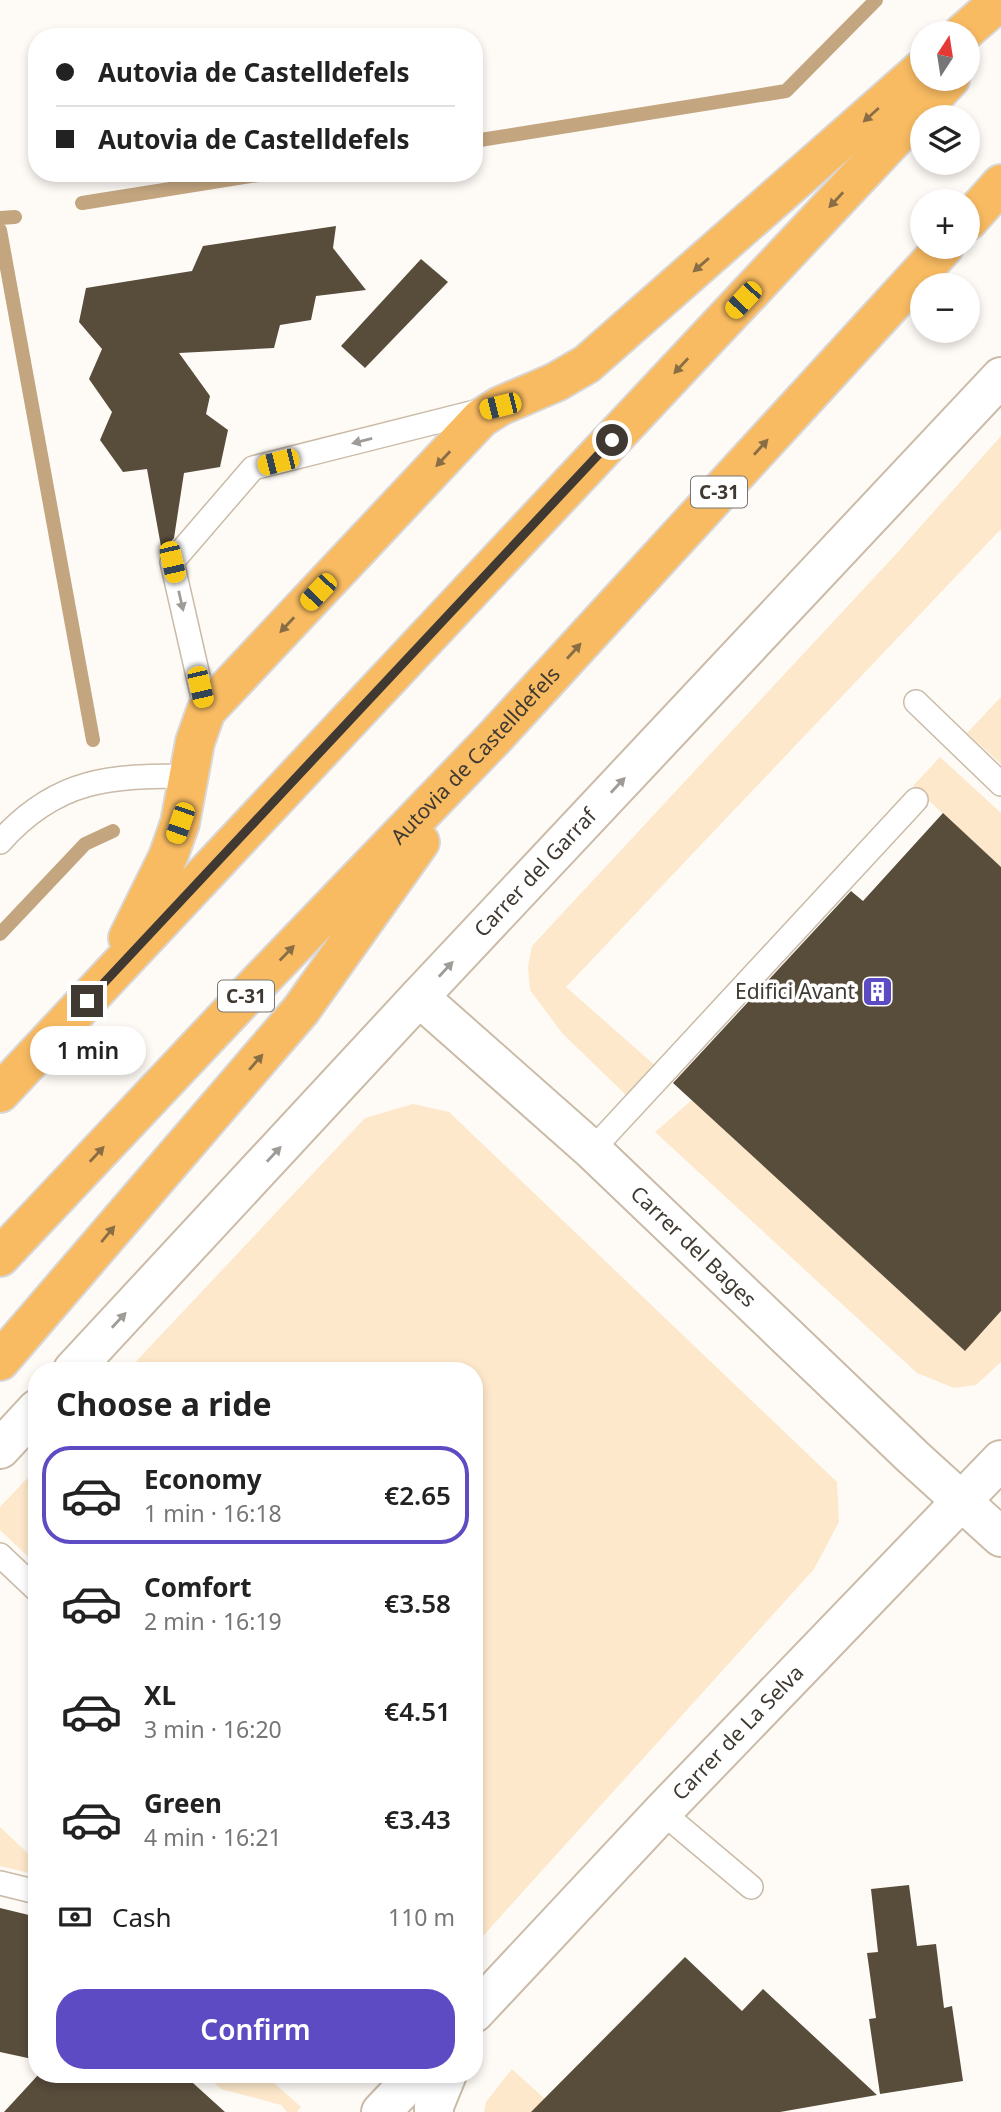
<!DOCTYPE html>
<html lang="en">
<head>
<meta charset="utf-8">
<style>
  body { margin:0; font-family:"Noto Sans",sans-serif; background:#f2f2f2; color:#222; height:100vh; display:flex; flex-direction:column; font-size:26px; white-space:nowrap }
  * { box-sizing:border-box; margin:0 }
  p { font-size:23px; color:#767676 }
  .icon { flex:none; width:38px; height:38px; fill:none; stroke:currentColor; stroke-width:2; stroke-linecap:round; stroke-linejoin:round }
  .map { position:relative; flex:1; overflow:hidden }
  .side { position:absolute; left:28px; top:1362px; width:455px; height:721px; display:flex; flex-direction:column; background:#fff; border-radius:28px; box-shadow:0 4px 10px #0003 }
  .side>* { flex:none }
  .top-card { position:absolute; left:28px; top:28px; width:455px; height:154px; border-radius:28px; box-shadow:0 4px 10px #0003; display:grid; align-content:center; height:154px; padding:0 28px; background:#fff }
  .needle { width:46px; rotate:12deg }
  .buttons { position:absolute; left:910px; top:21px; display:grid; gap:14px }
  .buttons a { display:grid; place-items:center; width:70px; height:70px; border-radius:50%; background:#fff; box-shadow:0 4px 10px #0003; font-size:35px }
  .end { position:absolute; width:32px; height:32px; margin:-16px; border:9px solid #3f3931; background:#fff; box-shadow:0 0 0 4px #fff }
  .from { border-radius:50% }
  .bubble { position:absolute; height:49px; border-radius:24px; background:#fff; box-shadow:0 4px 10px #0003; font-size:23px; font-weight:600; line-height:49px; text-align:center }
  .car { position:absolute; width:21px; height:42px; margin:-21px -10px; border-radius:9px; box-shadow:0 0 5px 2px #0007; background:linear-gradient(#f5c518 24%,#345 0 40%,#f5c518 0 76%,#345 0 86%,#f5c518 0) }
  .top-card b { display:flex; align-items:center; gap:24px; height:66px; font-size:26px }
  .top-card b+b { border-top:2px solid #e0e0e0 }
  .top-card i { width:18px; height:18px; background:#222 }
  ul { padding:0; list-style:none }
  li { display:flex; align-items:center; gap:21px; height:98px; margin:0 14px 10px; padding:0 14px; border:4px solid transparent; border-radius:28px }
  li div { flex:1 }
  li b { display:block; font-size:26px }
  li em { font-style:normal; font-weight:600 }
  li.current { border-color:#5d4bc3 }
  li>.icon { width:63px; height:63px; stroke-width:1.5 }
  h2 { padding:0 28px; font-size:32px; line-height:84px }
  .pay { display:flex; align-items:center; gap:18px; height:77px; padding:0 28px; font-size:26px }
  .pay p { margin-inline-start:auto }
  .action { display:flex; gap:14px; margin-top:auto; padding:14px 28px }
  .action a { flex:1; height:80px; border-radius:28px; background:#5d4bc3; color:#fff; font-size:28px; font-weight:600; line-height:80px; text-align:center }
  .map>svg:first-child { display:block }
  .green { fill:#fde8cb }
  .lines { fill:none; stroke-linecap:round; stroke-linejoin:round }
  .stream { stroke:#c3a680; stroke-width:14 }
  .building { fill:#584c3b }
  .lane-casing { stroke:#cabba8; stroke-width:26 }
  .street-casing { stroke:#cabba8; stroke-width:42 }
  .highway-casing { stroke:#d9d7d6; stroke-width:42 }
  .lane { stroke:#fff; stroke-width:23 }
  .street { stroke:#fff; stroke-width:38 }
  .highway { stroke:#f8bb62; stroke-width:38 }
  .oneway { fill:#896d45 }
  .oneway2 { fill:#9f9c98 }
  .route { stroke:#3f3931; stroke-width:9 }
  .labels { text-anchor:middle; stroke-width:7; stroke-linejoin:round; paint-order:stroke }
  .shield { fill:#fff; stroke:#79746f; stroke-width:2 }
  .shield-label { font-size:19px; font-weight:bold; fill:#3f3931 }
  .street-label { font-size:21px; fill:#3f3931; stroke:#fff }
  .poi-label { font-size:21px; fill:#3f3931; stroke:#fff; text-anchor:end }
</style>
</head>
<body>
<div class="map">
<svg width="1001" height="2112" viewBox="0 0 1001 2112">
  <rect width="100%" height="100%" fill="#fefbf7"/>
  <g class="green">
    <polygon points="1001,436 1001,529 566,987 658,1068 629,1098 562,1033 530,990 528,967 532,946 897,553"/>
    <polygon points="1001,697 1001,764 967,733"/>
    <polygon points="940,757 1001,813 1001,867 913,786"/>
    <polygon points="692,1100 964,1350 1001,1311 1001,1362 976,1385 954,1388 917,1373 655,1132"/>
    <polygon points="413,1104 449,1112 837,1482 839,1522 814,1569 474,1946 474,1370 128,1370 365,1118"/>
    <polygon points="37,1468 37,1565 0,1530 0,1507"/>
    <polygon points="0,1827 37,1862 37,1875 0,1866"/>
    <polygon points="512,2069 545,2099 531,2112 484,2112 486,2102"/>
    <polygon points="205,2074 264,2074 301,2107 297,2112 287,2112 281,2105 221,2089"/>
  </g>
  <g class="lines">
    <g class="stream">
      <polyline points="474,141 786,91 876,0"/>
      <polyline points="82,203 270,173"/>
      <polyline points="0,218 15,217"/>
      <polyline points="0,230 93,740"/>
      <polyline points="0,934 85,844 113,831"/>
    </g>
  </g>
  <g class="building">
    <polygon points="336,226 333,248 366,290 316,296 311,320 280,325 274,348 179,353 210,396 206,414 228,430 220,467 184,473 174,538 162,552 147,469 123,472 100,440 112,412 89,379 102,349 79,322 86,288 192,271 203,246"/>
    <polygon points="421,259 448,282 365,368 341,346"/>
    <polygon points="943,813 1001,867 1001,1311 965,1351 673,1083 851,891 863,901"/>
    <polygon points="909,1885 917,1946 936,1944 944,2008 952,2006 963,2081 880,2094 869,2019 876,2018 867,1953 878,1952 871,1889"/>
    <polygon points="0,1908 37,1917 37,2060 0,2052"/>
    <polygon points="685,1957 742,2011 763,1989 877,2095 780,2112 531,2112"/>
    <polygon points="39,2074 183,2074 225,2112 4,2112"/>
  </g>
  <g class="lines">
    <defs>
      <g id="lane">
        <polyline points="916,702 1001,784"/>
        <polyline points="206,711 172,562 253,468 483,410"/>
        <path d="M0 842C57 778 110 776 190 776"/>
        <polyline points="592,1150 916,800"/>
        <polyline points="0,1555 37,1590"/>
        <polyline points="662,1812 751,1887"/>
        <polyline points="0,1883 37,1892"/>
      </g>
      <g id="street">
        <path id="s1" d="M419 997 592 1150 914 1458 1001 1537"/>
        <path id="s2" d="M73 1370 419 997 1001 377"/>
        <polyline points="0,1449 37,1409"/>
        <path id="s3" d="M474 2013 662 1812 1001 1460"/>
        <polyline points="381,2112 417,2074"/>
        <polyline points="434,2112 434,2106 447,2074"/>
      </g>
      <g id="highway">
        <polyline points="963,33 1001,0"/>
        <polyline points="968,221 1001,184"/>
        <polyline points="128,938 168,857 180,823 195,742 206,711 481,418 500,406 556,382 587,364 922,69"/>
        <polyline points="0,1093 950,79"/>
        <path id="s4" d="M0 1257 261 980 495 737 944 247"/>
        <polyline points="0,1361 301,1010 420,842"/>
      </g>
    </defs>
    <use href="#lane" class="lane-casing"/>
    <use href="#street" class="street-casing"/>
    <use href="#highway" class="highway-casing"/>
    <use href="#lane" class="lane"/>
    <use href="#street" class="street"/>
    <use href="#highway" class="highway"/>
  </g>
  <defs><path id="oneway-solid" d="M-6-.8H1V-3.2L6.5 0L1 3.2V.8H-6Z" transform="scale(1.75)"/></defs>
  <g class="oneway">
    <use href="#oneway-solid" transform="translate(871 115) rotate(138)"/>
    <use href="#oneway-solid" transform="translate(836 200) rotate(133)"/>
    <use href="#oneway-solid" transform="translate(701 265) rotate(139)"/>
    <use href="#oneway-solid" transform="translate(681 366) rotate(133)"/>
    <use href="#oneway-solid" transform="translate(761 447) rotate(-48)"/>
    <use href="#oneway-solid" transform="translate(443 459) rotate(133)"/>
    <use href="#oneway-solid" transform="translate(287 625) rotate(133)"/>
    <use href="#oneway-solid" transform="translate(574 651) rotate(-48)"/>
    <use href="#oneway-solid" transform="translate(287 953) rotate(-46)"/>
    <use href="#oneway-solid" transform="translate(256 1062) rotate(-49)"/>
    <use href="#oneway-solid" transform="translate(97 1154) rotate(-47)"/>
    <use href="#oneway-solid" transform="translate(108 1234) rotate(-50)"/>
  </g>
  <g class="oneway2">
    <use href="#oneway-solid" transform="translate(362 441) rotate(166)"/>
    <use href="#oneway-solid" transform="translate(181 601) rotate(77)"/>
    <use href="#oneway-solid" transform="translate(618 785) rotate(-47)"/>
    <use href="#oneway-solid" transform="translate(446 969) rotate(-47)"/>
    <use href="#oneway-solid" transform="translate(274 1154) rotate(-47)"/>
    <use href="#oneway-solid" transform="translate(119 1320) rotate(-47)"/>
  </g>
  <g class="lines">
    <polyline class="route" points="87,1001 612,440"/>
  </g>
  <defs>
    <symbol id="building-square" viewBox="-11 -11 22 22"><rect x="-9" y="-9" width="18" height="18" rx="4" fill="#5d4bc3" stroke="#fff"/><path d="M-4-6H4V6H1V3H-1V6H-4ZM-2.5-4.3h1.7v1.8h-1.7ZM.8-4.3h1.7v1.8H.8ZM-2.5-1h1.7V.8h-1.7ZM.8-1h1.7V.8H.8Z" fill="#fff"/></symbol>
  </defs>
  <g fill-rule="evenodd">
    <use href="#building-square" x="860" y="974" width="35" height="35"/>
  </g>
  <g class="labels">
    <g class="shield">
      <rect x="691" y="476.5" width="56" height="31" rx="5"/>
      <rect x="218" y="980.5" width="56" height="31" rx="5"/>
    </g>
    <g class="shield-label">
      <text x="719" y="499">C-31</text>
      <text x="246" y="1003">C-31</text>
    </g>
    <g class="street-label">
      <text dy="7" stroke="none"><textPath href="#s4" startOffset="691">Autovia de Castelldefels</textPath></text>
      <text dy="7" stroke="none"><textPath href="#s2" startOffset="679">Carrer del Garraf</textPath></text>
      <text dy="7" stroke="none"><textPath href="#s1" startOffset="371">Carrer del Bages</textPath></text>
      <text dy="7" stroke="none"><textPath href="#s3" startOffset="385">Carrer de La Selva</textPath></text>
    </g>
    <g class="poi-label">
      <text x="855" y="999">Edifici Avant</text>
    </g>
  </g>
</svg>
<div class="buttons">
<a><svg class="needle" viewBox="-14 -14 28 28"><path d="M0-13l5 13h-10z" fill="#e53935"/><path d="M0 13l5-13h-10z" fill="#767676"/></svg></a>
<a><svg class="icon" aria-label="layers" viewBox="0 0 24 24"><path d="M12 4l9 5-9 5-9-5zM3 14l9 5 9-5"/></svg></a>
<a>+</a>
<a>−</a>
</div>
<i class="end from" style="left:612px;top:440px"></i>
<i class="end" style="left:87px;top:1001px"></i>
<div class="bubble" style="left:30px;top:1026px;width:116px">1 min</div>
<i class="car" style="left:743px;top:300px;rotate:223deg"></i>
<i class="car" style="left:500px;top:406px;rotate:256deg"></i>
<i class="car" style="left:278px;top:462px;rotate:256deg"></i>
<i class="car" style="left:172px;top:562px;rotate:167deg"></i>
<i class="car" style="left:318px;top:592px;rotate:223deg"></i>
<i class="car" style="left:200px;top:687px;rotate:167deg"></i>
<i class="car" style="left:180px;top:823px;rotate:199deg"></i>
<div class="top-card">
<b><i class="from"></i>Autovia de Castelldefels</b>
<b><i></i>Autovia de Castelldefels</b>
</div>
<section class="side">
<h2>Choose a ride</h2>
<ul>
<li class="current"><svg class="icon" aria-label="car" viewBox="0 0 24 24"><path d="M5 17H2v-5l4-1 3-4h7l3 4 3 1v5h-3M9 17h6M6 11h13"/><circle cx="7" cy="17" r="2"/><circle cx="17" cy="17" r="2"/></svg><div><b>Economy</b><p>1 min · 16:18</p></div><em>€2.65</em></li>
<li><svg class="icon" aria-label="car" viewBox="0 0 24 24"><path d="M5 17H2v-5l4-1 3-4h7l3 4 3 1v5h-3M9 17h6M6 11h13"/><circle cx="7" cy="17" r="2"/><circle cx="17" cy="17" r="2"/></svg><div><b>Comfort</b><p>2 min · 16:19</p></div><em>€3.58</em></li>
<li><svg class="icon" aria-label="car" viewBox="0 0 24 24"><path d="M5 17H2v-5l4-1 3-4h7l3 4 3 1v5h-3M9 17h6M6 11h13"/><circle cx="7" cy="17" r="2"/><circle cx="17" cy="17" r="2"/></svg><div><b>XL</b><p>3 min · 16:20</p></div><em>€4.51</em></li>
<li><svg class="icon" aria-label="car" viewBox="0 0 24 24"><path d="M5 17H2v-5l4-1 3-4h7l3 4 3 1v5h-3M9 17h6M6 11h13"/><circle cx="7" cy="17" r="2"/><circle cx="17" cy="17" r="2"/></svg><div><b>Green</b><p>4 min · 16:21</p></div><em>€3.43</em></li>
</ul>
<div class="pay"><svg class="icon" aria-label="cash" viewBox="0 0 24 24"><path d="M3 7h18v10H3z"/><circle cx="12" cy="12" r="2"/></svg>Cash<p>110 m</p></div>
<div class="action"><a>Confirm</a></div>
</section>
</div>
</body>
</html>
